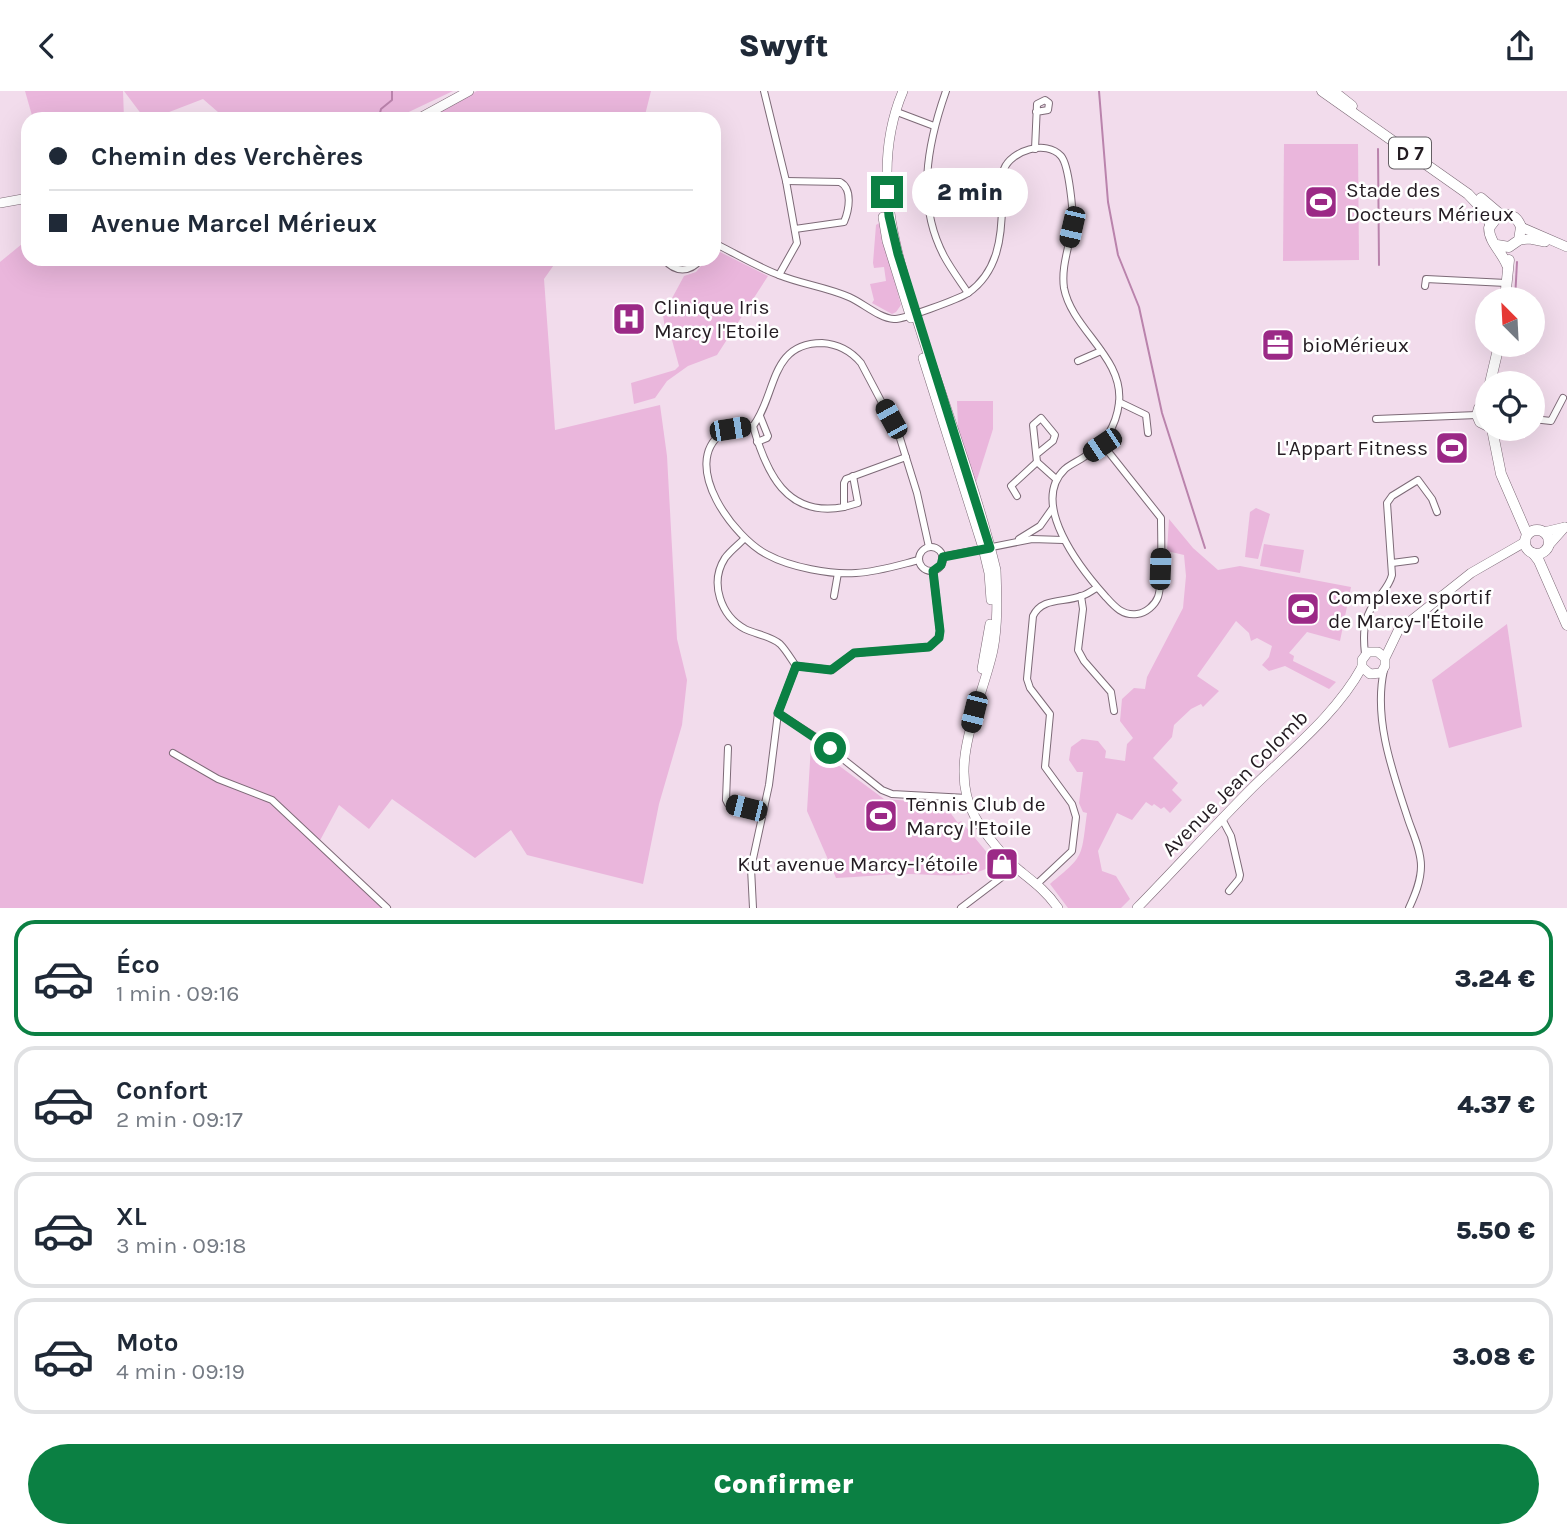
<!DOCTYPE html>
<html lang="fr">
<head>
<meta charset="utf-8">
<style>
  body { margin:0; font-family:Karla,sans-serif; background:#f2f2f3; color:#1f2937; height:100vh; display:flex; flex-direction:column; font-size:26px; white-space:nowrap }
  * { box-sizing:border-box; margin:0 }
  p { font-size:23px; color:#747a83 }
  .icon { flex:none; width:38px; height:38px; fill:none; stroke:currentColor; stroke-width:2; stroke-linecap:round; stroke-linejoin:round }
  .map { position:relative; height:817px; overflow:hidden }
  .details { display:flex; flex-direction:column; background:#fff; flex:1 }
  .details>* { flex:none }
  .top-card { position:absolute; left:21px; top:21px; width:700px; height:154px; border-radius:21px; box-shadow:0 7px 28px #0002; display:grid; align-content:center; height:154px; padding:0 28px; background:#fff }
  .needle { width:46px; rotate:336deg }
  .controls { position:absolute; left:1475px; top:196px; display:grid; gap:14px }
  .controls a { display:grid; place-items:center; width:70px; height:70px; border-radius:50%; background:#fff; box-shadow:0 7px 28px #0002; font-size:35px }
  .end { position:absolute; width:32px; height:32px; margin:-16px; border:9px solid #0b8043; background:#fff; box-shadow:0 0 0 4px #fff }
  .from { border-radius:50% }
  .bubble { position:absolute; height:49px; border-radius:24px; background:#fff; box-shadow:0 7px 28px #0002; font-size:23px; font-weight:800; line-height:49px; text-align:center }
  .car { position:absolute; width:21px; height:42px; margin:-21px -10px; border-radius:9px; box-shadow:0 0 5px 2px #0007; background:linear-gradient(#222 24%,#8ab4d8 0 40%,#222 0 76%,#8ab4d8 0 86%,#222 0) }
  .top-card b { display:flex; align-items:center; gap:24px; height:66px; font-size:26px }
  .top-card b+b { border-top:2px solid #e0e1e3 }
  .top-card i { width:18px; height:18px; background:#1f2937 }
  ul { padding:12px 0 0; list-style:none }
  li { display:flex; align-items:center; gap:21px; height:116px; margin:0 14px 10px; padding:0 14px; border:4px solid #e0e1e3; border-radius:21px }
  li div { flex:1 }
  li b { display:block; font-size:26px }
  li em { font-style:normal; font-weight:800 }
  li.on { border-color:#0b8043 }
  li>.icon { width:63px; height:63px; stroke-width:1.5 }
  .action { display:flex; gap:14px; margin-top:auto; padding:14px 28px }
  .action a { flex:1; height:80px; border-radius:42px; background:#0b8043; color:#fff; font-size:28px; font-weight:800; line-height:80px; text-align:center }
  header { display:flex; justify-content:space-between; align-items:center; height:91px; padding:0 28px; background:#fff; font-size:32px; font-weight:800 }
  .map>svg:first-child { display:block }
  .green { fill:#eab6dc }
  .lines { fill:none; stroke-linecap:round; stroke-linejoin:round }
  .stream { stroke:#ba83ac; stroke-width:2 }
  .street-casing { stroke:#7d6a77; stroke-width:8 }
  .secondary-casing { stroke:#7d6a77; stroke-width:10 }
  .primary-casing { stroke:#7d6a77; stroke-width:11 }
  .street { stroke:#fff; stroke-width:6 }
  .secondary { stroke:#fff; stroke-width:9 }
  .primary { stroke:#fff; stroke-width:10 }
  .route { stroke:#0b8043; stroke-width:9 }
  .labels { text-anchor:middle; stroke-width:5; stroke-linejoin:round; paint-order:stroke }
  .shield { fill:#fff; stroke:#655f64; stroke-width:2 }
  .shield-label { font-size:19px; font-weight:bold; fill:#231b21 }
  .poi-label { font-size:21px; fill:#231b21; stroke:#fff; text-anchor:start }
  .street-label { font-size:21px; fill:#231b21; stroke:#fff }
</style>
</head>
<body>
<header><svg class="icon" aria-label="back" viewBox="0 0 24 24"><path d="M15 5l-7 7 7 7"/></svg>Swyft<svg class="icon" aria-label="share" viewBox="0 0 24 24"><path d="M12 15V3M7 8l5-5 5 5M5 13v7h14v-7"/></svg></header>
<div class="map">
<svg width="1567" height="817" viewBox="0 0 1567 817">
  <rect width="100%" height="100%" fill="#f2dcec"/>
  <g class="green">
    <polygon points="25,0 123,0 124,28 33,28"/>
    <polygon points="124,0 453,0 394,28 226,28 203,8 151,28 145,28"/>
    <polygon points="477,0 651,0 644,28 424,28"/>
    <polygon points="1284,53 1358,53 1359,169 1283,170"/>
    <polygon points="879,132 901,214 896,221 892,223 872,212 874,209 870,193 886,190 884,176 874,177 873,172 876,134"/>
    <polygon points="28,148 28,168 558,168 544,188 555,339 660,314 667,365 677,548 687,589 682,634 659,713 643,793 527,764 511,739 475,767 392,708 369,738 339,714 317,755 383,817 0,817 0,171"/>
    <polygon points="720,161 768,185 717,264 688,275 667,290 655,307 634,313 631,292 675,279 679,275 669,238 665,238 663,224 684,185 696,181 707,168 714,168 714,162"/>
    <polygon points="957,310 993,310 993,338 975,395 958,337"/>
    <polygon points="1256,417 1270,423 1258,468 1245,466 1250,421"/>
    <path d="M1169 428 1193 457 1218 479 1240 475 1351 496 1340 550 1307 541 1289 562 1294 565 1293 570 1336 591 1329 598 1285 575 1269 580 1262 574 1269 566 1272 555 1257 547 1251 550 1249 542 1236 530 1197 585 1219 600 1203 616 1201 613 1191 618 1174 634 1172 646 1153 667 1178 692 1172 699 1182 709 1170 722 1164 716 1161 718 1154 713 1152 715 1146 711 1132 729 1117 722 1098 760 1102 780 1116 785 1130 808 1121 817H1068L1050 793C1085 764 1081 767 1087 722L1083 721 1079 712 1083 681H1077L1069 669 1071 656 1082 648 1098 650 1106 660 1105 667 1125 670 1127 653 1133 647 1120 630 1122 608 1134 597 1145 598 1147 586 1183 517 1186 485 1184 464 1167 460Z"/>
    <polygon points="1264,453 1304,459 1300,482 1260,475"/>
    <polygon points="1507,533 1522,636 1449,657 1432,589"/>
    <path d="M811 654 884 708 912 710 911 719 949 720 958 732 961 730 989 764 999 770C973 791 938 783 908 783 884 783 860 786 836 787L807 720Z"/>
  </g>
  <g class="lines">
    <g class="stream">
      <polyline points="1099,0 1108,111 1118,164 1139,216 1162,322 1205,457"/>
      <polyline points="375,28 379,26 381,18 392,9 392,0"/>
      <polyline points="1378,58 1379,174"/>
      <polyline points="1515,208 1517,171"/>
    </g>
    <defs>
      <g id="street">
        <polyline points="764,0 786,90 797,152 779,184"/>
        <path d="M946 0C927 54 916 112 944 165 951 178 960 190 968 202"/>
        <polyline points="897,21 934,35"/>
        <polyline points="1035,58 1037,13 1045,9 1049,12 1048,19 1036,21"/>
        <path d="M786 90 840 91C853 98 849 119 844 131L795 138"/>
        <path d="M714 155 718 154C738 164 758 176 779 184 801 193 826 196 849 206 863 212 879 227 894 228 902 229 959 208 968 202 998 181 1002 146 1002 112 1002 101 1000 88 1004 78 1011 60 1046 48 1061 65 1069 74 1074 123 1072 136 1069 157 1061 176 1064 197 1072 239 1124 266 1119 312 1116 336 1104 354 1084 366 1078 370 1071 373 1065 378 1029 412 1080 477 1105 505 1114 515 1122 525 1137 523 1146 522 1155 514 1158 506 1163 492 1161 445 1161 427L1103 354"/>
        <path d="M664 168C675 182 690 182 701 168"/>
        <polyline points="1425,195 1426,188 1506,192"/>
        <polyline points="1078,270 1101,260"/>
        <polyline points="1119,311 1146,324 1148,342"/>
        <polyline points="1376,328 1477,324"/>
        <polyline points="1533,328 1551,330 1563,307"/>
        <path d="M753 335C777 304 769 252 822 252 838 253 851 260 861 272L899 344 917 402 929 456"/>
        <path d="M753 335C743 336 730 336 722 342 679 374 735 448 768 464 790 476 831 484 856 482 877 481 899 474 919 469"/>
        <path d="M753 335C766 381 786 427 844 416V392L846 388 906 366"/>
        <polyline points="757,351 767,347 768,345 760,325"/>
        <polyline points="1037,363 1053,350 1055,344 1041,327 1033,334 1037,371 1056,388"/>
        <polyline points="1017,405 1011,395 1037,371"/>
        <polyline points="844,416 858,412 853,385"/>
        <path d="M744 448C738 454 730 460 725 467 709 492 721 525 745 538 755 543 771 545 780 553 786 559 791 568 796 575"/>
        <polyline points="1019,448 1040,435 1052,418"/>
        <circle cx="931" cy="468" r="12"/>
        <polyline points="942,466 1032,448 1063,449"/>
        <polyline points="1392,472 1415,469"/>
        <polyline points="834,505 838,482"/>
        <polyline points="1081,505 1083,518 1078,559 1084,570 1111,601 1114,620"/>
        <path d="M1365 563C1363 545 1363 528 1374 513 1381 502 1389 496 1392 484L1387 412 1392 405 1418 389 1432 408 1437 421"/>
        <path d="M1384 579C1373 628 1393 682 1408 728 1413 743 1421 759 1421 775 1421 790 1415 804 1409 817"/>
        <polyline points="778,622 814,645 882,699 892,703 967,707"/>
        <polyline points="728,657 726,709 728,713 763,722"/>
        <polyline points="173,662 218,688 272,709 387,817"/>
        <polyline points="1222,728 1231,745 1240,784 1239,788 1229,800"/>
        <path d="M1038 792 1072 760 1076 726 1072 713 1045 676 1050 623 1030 597 1027 588 1033 525C1042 506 1064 512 1081 505 1087 504 1092 499 1097 497"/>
        <polyline points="753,817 751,777 769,694 778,622 796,575 832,579 854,562 929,556 939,546 940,540 933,480"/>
        <polyline points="961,817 1015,776"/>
      </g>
      <g id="secondary">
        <path d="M903 0C866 87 901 176 927 260 951 332 978 405 996 479 997 506 998 533 993 559 982 610 946 675 975 726 984 742 1006 769 1020 780 1035 792 1047 801 1058 817"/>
        <polyline points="418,28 469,0"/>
        <polyline points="0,112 28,107"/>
        <polyline points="883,126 887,150 911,227"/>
        <polyline points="1521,136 1567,156"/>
        <polyline points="1519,149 1530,148 1545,151"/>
        <polyline points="923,267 983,457 989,482 991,509"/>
        <polyline points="1544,441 1565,436"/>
        <polyline points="1549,454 1565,436"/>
        <polyline points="1385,567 1378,561 1368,561 1362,569 1362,576 1370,583 1381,582 1385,575 1385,567 1398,540 1471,482 1525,451"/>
        <polyline points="982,578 990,533"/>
        <path d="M1137 817C1176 777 1214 735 1253 696 1291 659 1337 622 1362 576"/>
      </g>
      <g id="primary">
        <polyline points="1322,0 1468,103 1486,122 1490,133"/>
        <polyline points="1333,0 1352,15"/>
        <polyline points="1481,107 1501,124"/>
        <path d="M1497 154 1509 156 1519 149 1521 136C1517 125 1509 122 1498 125L1489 137C1489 151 1502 161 1507 174"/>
        <polyline points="1505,208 1509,169"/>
        <polyline points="1490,292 1499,254"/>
        <polyline points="1488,312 1479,317 1477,324 1480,331 1488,335"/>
        <polyline points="1492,338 1501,383 1527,443"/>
        <circle cx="1537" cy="451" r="12"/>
        <polyline points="1533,462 1539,470 1567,534"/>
      </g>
    </defs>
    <use href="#street" class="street-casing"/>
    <use href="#secondary" class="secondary-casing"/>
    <use href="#primary" class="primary-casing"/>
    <use href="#street" class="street"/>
    <use href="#secondary" class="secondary"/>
    <use href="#primary" class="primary"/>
  </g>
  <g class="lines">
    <polyline class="route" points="830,657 778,622 796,575 831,579 854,562 929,556 939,547 940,540 933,480 941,474 943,466 990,457 898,163 889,125 887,101"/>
  </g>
  <defs>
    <symbol id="stadium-square" viewBox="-11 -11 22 22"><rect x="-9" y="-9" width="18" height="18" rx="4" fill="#9b2986" stroke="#fff"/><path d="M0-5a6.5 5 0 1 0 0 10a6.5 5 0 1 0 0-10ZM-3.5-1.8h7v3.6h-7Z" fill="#fff"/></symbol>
    <symbol id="hospital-square" viewBox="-11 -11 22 22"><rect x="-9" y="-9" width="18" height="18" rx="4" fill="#9b2986" stroke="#fff"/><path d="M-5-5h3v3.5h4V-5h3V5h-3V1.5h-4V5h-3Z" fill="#fff"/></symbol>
    <symbol id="office-square" viewBox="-11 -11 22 22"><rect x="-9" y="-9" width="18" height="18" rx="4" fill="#9b2986" stroke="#fff"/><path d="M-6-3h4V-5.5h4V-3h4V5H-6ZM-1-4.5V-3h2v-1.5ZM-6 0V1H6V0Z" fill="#fff"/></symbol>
    <symbol id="shop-square" viewBox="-11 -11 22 22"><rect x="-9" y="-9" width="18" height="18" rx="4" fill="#9b2986" stroke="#fff"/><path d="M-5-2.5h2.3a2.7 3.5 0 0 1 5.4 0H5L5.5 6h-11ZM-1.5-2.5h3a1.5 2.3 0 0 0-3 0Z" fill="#fff"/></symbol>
  </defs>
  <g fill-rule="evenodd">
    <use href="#stadium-square" x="1302" y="92" width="38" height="38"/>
    <use href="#hospital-square" x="610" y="209" width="38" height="38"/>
    <use href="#office-square" x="1259" y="235" width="38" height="38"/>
    <use href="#stadium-square" x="1433" y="338" width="38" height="38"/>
    <use href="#stadium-square" x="1284" y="499" width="38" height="38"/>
    <use href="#stadium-square" x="862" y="706" width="38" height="38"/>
    <use href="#shop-square" x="983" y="754" width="38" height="38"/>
  </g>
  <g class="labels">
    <rect class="shield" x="1389" y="46.5" width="42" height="31" rx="5"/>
    <g class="shield-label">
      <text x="1410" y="69">D 7</text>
    </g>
    <g class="poi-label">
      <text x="1346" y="106">Stade des<tspan x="1346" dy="24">Docteurs Mérieux</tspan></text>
      <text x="654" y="223">Clinique Iris<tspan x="654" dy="24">Marcy l'Etoile</tspan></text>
      <text x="1302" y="261">bioMérieux</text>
      <text x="1428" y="364" text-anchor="end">L'Appart Fitness</text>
      <text x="1328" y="513">Complexe sportif<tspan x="1328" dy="24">de Marcy-l'Étoile</tspan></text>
      <text x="906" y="720">Tennis Club de<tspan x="906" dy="24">Marcy l'Etoile</tspan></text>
      <text x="978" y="780" text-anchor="end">Kut avenue Marcy-l’étoile</text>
    </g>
    <g class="street-label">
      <text transform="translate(1235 692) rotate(-45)" y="7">Avenue Jean Colomb</text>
    </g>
  </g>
</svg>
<div class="controls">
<a><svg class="needle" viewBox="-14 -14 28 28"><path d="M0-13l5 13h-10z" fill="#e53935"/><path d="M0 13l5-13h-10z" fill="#747a83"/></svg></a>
<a><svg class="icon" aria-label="locate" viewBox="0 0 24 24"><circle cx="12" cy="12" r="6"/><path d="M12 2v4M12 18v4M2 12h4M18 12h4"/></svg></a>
</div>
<i class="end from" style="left:830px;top:657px"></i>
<i class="end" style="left:887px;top:101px"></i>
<div class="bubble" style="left:912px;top:77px;width:116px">2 min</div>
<i class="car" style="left:1072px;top:136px;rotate:193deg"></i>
<i class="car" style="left:891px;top:328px;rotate:331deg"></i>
<i class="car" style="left:730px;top:338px;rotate:81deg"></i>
<i class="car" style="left:1102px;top:354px;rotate:236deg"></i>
<i class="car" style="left:1160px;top:478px;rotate:2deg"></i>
<i class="car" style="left:974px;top:621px;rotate:194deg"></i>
<i class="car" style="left:746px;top:717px;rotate:284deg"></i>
<div class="top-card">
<b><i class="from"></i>Chemin des Verchères</b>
<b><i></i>Avenue Marcel Mérieux</b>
</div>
</div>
<section class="details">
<ul>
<li class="on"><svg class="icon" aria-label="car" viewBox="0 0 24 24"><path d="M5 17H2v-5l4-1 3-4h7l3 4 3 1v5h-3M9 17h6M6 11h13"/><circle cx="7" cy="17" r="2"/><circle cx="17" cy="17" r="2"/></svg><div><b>Éco</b><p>1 min · 09:16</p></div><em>3.24 €</em></li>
<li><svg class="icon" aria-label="car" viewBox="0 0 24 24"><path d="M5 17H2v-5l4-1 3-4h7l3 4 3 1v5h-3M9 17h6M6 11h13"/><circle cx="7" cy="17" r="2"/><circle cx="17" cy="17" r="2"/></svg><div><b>Confort</b><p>2 min · 09:17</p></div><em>4.37 €</em></li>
<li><svg class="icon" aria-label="car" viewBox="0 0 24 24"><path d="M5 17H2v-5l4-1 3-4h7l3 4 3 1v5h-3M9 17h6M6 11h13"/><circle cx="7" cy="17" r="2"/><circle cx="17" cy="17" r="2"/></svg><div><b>XL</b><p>3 min · 09:18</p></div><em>5.50 €</em></li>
<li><svg class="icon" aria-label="car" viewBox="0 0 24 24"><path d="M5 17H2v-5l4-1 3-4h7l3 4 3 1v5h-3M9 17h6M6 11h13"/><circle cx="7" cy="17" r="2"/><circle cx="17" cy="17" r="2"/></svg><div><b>Moto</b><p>4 min · 09:19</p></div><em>3.08 €</em></li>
</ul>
<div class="action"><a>Confirmer</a></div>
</section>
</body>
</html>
